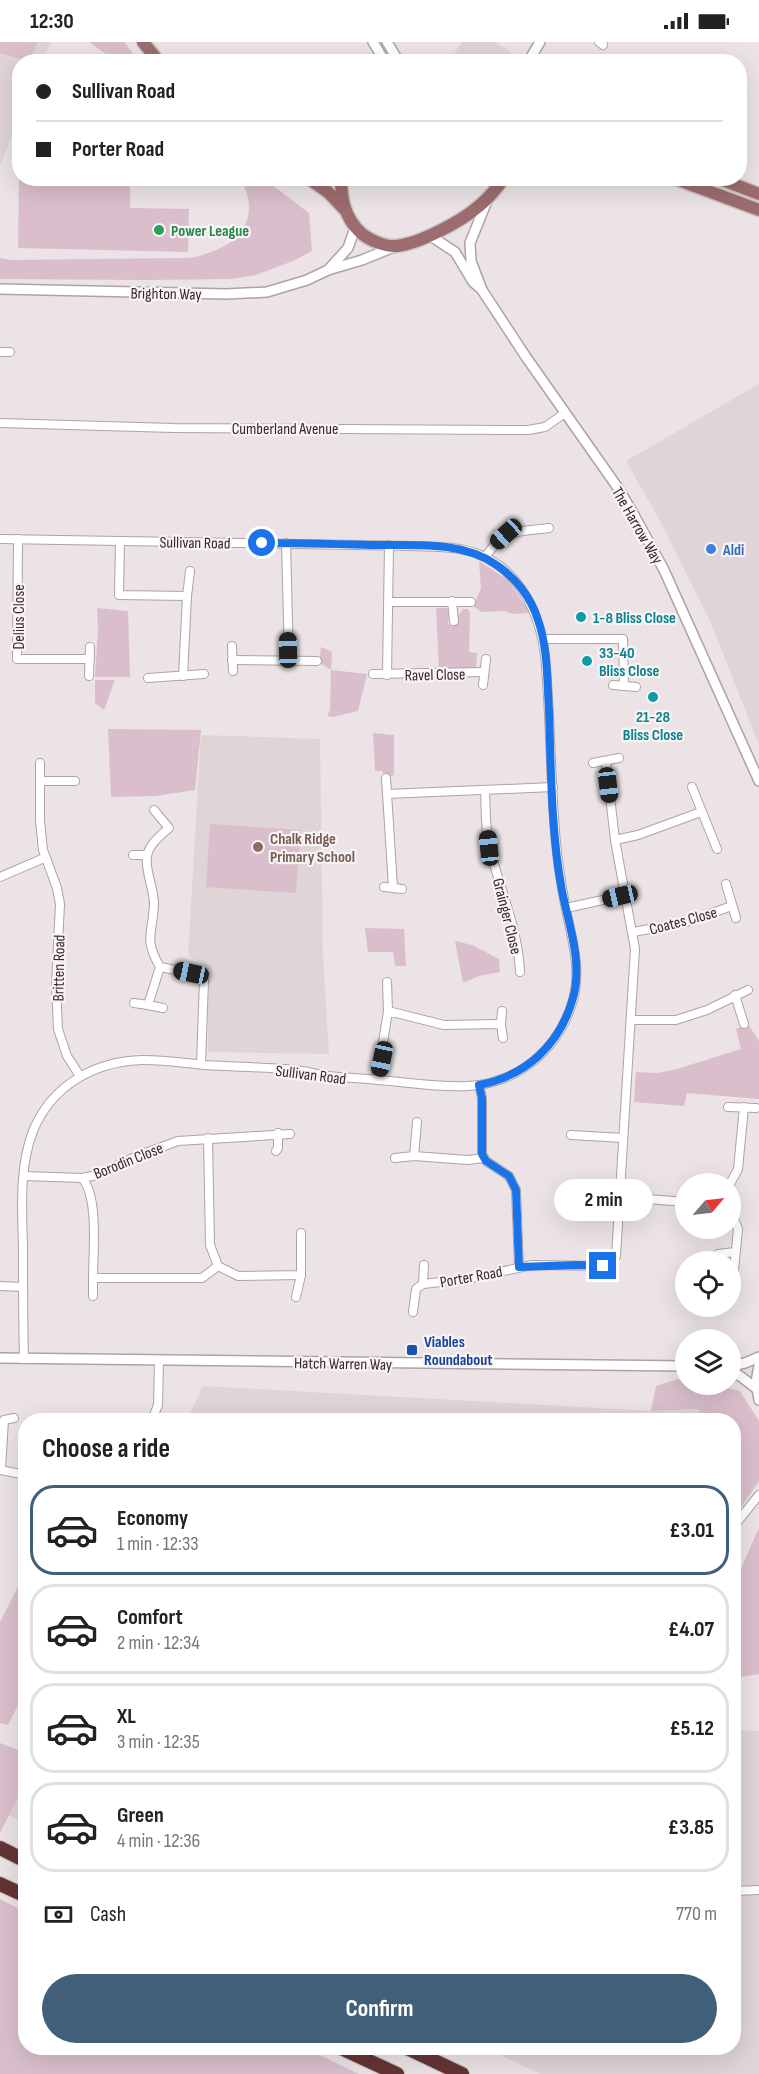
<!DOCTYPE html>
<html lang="en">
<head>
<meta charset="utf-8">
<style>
  body { margin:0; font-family:"Sofia Sans Condensed",sans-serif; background:#f2f2f2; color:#222; height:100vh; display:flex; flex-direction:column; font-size:22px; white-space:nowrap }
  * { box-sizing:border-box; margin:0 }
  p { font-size:20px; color:#767676 }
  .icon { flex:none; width:33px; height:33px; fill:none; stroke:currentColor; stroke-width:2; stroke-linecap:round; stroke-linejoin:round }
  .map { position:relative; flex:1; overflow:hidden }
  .panel { position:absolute; left:18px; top:1371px; width:723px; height:642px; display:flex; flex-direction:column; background:#fff; border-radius:24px; box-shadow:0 6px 24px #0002 }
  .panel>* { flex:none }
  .banner { position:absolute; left:12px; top:12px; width:735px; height:132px; border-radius:24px; box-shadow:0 6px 24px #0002; display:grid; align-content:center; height:132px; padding:0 24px; background:#fff }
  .needle { width:39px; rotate:62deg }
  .fabs { position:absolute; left:675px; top:1131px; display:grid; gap:12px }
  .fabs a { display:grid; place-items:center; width:66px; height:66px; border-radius:50%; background:#fff; box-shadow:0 6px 24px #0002; font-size:30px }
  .end { position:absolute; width:27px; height:27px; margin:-14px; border:8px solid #1a73e8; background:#fff; box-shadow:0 0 0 3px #fff }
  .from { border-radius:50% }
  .bubble { position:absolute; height:42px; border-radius:21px; background:#fff; box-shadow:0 6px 24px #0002; font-size:20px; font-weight:700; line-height:42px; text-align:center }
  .car { position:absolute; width:18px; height:36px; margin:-18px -9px; border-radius:8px; box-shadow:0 0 4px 2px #0007; background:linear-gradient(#222 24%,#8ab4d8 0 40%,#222 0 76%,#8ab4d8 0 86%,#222 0) }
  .banner b { display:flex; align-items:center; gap:21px; height:57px; font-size:22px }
  .banner b+b { border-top:2px solid #e0e0e0 }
  .banner i { width:15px; height:15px; background:#222 }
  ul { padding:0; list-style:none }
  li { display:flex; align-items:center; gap:18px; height:90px; margin:0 12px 9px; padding:0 12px; border:3px solid #e0e0e0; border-radius:24px }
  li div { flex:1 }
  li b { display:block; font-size:22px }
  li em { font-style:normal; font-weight:700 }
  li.on { border-color:#425f79 }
  li>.icon { width:54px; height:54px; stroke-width:1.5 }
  h2 { padding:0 24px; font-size:27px; line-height:72px }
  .pay { display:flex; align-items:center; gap:15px; height:66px; padding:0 24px; font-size:22px }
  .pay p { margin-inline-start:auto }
  .primary-button { display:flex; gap:12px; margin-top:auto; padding:12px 24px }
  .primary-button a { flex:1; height:69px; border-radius:36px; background:#425f79; color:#fff; font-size:24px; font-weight:700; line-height:69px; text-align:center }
  .status { display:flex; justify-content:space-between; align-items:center; height:42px; padding:0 30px; background:#fff; direction:ltr }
  .status svg { height:16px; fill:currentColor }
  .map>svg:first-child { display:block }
  .built { fill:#dfd4d6 }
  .green { fill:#dabecc }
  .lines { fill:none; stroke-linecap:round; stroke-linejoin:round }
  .minor-casing { stroke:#afa2a4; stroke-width:10 }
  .tertiary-casing { stroke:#afa2a4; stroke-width:12 }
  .primary-casing { stroke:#c8c2c2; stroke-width:15 }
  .motorway-casing { stroke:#c8c2c2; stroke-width:16 }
  .minor { stroke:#fff; stroke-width:8 }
  .tertiary { stroke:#fff; stroke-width:9 }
  .primary { stroke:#9c6c6e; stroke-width:12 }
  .motorway { stroke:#643433; stroke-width:14 }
  .route { stroke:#1a73e8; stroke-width:8 }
  .leisure-dot { fill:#2e9e5b; stroke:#f8f3f4; stroke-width:2 }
  .shop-dot { fill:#3f7fe0; stroke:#f8f3f4; stroke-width:2 }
  .culture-dot { fill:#0f9aa8; stroke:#f8f3f4; stroke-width:2 }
  .education-dot { fill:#8d6e63; stroke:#f8f3f4; stroke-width:2 }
  .transit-dot { fill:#1a4fb4; stroke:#f8f3f4; stroke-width:2 }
  .labels { text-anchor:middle; stroke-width:4.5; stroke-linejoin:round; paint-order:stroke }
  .leisure-label { font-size:16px; font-weight:bold; fill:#27864d; stroke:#f8f3f4; text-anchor:start }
  .street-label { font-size:16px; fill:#3b2425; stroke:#f8f3f4 }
  .shop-label { font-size:16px; font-weight:bold; fill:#366cbe; stroke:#f8f3f4; text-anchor:start }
  .culture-label { font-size:16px; font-weight:bold; fill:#0d838f; stroke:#f8f3f4; text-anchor:start }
  .education-label { font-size:16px; font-weight:bold; fill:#785e54; stroke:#f8f3f4; text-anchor:start }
  .transit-label { font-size:16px; font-weight:bold; fill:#164399; stroke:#f8f3f4; text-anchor:start }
</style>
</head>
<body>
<div class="status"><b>12:30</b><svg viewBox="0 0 49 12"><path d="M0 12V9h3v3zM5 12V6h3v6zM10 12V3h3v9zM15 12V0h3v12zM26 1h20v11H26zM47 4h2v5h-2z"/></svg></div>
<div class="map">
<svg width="759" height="2032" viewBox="0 0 759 2032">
  <rect width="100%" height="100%" fill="#ebe3e5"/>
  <g class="built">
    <polygon points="0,0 51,0 43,19 20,20 19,76 0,124"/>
    <polygon points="462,0 495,0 512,11 508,19 453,19 450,18"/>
    <polygon points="759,342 759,703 711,581 664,486 626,419"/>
    <polygon points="201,693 320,697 323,915 329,1012 208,1010 208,925 188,914"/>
    <polygon points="203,1344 651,1369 699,1367 700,1378 187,1378"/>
    <polygon points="734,1688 759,1689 759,2032 540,2032 485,2006 734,2006"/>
    <polygon points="25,1727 25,1782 5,1771"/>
  </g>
  <g class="green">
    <polygon points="0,0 38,0 28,19 0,11"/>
    <polygon points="89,0 124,0 139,19 116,19"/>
    <polygon points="19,131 20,136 130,137 130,166 189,167 188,210 18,206"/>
    <path d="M239 137H264L309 171 312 209 293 219 256 233 232 237 145 238 0 237V216L12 218 178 216C186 216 195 216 202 213 212 210 228 204 235 196 253 180 253 155 239 137Z"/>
    <polygon points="479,519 508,538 530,571 513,572 504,569 482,570 473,564 481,546"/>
    <polygon points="97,566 128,569 130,635 95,635 98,588"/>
    <polygon points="436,566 449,566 448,582 456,583 457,575 463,567 468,567 470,571 469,610 477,611 476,625 472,629 439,628"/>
    <polygon points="321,605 332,610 331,628 367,632 358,669 333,675 327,674 330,668 331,628 319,620"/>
    <polygon points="95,638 115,638 104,668 95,661"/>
    <polygon points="108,687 201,688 195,748 156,754 111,755"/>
    <polygon points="373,691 394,693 394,733 386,736 382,729 375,729"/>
    <polygon points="210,782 300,788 296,851 206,845"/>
    <polygon points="365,886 404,887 406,924 395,924 393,910 368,910"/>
    <polygon points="455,899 472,903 499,917 500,930 479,934 463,941"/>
    <polygon points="748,982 759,999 759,1057 687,1051 684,1064 634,1060 636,1030 658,1031 677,1027 741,1007 736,987"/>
    <polygon points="678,1337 685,1337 686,1342 715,1343 740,1349 759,1379 759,1439 734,1476 734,1378 700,1378 699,1367 651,1369 656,1344"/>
    <polygon points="759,1486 759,1632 734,1636 734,1542"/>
    <polygon points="25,1531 25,1649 8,1683 0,1681 0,1580"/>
    <polygon points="0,1701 26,1711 25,1741 0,1791"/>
    <polygon points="0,1857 25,1870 26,2006 305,2006 359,2032 0,2032"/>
  </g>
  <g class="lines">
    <defs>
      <g id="minor">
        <polyline points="599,0 603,3"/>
        <polyline points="0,310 10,310"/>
        <polyline points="0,381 173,386 528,388 545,385 565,371"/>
        <path d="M0 497 413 504C433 505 455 504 475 511 519 526 540 571 545 614 551 676 550 739 556 801 558 821 561 842 565 862 571 894 582 926 573 958 559 1007 519 1041 468 1044 438 1046 407 1040 378 1038 362 1036 345 1036 329 1034 318 1033 307 1029 295 1028 265 1025 235 1025 205 1023 184 1021 164 1018 143 1018 95 1019 52 1043 33 1089 19 1125 22 1168 23 1206 23 1243 23 1280 24 1317"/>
        <polyline points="18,497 17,617 90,617"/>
        <polyline points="120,499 119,553 187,554 183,634"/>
        <polyline points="286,501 289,619"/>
        <path d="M485 515C506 486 516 490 549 486"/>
        <polyline points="187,554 190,529"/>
        <polyline points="452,559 454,579"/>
        <polyline points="389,560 471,560"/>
        <polyline points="543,597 623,597 624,644"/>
        <polyline points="232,604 233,629"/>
        <polyline points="232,618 317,619"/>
        <polyline points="373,632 484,630"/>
        <polyline points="387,633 389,503"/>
        <polyline points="89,634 90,605"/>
        <polyline points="148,636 204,632"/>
        <polyline points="483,643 486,617"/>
        <polyline points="613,643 636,645"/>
        <polyline points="40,721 40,779 43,808 57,846 60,862 56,944 58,987 67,1014 80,1034"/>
        <polyline points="593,721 619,716"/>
        <polyline points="386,736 393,845"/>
        <polyline points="41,739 75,739"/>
        <polyline points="692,745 717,807"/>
        <path d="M485 748C486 767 485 790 490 808 501 850 518 887 520 930"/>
        <polyline points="387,752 553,745"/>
        <path d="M154 768 169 786C161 793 148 803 147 815 145 830 154 846 154 862 153 891 143 896 160 925L191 931 204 938 201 1022"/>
        <polyline points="615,798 638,793 701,770"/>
        <polyline points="133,813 147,813"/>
        <polyline points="0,835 44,816"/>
        <polyline points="726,842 736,876"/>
        <polyline points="384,845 402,847"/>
        <polyline points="566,866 626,853"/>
        <polyline points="633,890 683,881 732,864"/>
        <polyline points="160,925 148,963 163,966"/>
        <polyline points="387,940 388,969"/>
        <polyline points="735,953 744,982"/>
        <polyline points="134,961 148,963"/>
        <polyline points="631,978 676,978 707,968 748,948"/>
        <polyline points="501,982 502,969"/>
        <polyline points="377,1037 388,969 444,983 501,982 503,996"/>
        <polyline points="479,1043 482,1056 482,1112 486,1119 509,1134 516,1148 519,1225"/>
        <polyline points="728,1065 756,1066"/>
        <polyline points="571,1093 623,1096"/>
        <polyline points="208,1096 210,1203 218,1224 238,1234 301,1233 301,1191"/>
        <polyline points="276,1109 278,1106 278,1091"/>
        <polyline points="414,1114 417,1080"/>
        <polyline points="395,1116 414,1114 468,1118 483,1116"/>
        <polyline points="24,1134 82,1136 97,1133 137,1114 178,1099 290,1092"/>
        <path d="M82 1136C99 1155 93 1211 93 1236H202L218 1224"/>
        <polyline points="730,1142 738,1127 744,1065"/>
        <polyline points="621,1155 686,1160"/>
        <polyline points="730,1167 738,1187 734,1228"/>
        <polyline points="718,1212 735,1210"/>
        <polyline points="424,1223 423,1242 467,1237 532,1223 603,1224 611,1220 616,1214 635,907 615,798 606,720"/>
        <polyline points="93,1236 93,1254"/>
        <polyline points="0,1244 23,1245"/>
        <polyline points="296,1255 301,1233"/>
        <polyline points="413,1270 416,1247 423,1242"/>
        <polyline points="152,1378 158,1363 159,1319"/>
        <polyline points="0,1428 26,1433"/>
        <polyline points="1,1428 4,1378 14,1376"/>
        <polyline points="734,1484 759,1453"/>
        <polyline points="734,1849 759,1848"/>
      </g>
      <g id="tertiary">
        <polyline points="373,0 385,20"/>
        <polyline points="387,0 399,20"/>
        <polyline points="528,20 540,0"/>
        <polyline points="487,159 470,201 471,219 482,248 526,315 618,446 634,473 664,528 759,739"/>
        <polyline points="429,193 455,210 473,240 482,248"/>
        <polyline points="328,228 348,206 355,186"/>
        <polyline points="0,247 226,252 267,250 307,238 328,228 362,218 394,205"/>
        <polyline points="0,1316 686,1324"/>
        <polyline points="759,1323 756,1340 759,1358"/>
        <polyline points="730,1324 745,1321 759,1315"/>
        <polyline points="730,1330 740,1334 757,1347"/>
      </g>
      <g id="primary">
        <polyline points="143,0 159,20"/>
        <polyline points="308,136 328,150 344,167"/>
        <path d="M341 136C341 158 345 176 361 191 369 198 386 205 396 204 419 202 462 179 479 164 489 156 497 146 504 136"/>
        <polyline points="673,136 759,168"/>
        <polyline points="717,136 759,152"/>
      </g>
      <g id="motorway">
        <polyline points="0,1806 26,1819"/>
        <polyline points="0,1842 26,1854"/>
        <polyline points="341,2006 397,2032"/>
        <polyline points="407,2006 462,2032"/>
      </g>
    </defs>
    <use href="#minor" class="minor-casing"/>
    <use href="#tertiary" class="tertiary-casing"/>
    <use href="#primary" class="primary-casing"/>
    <use href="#motorway" class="motorway-casing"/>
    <use href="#minor" class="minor"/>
    <use href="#tertiary" class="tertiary"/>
    <use href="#primary" class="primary"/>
    <use href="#motorway" class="motorway"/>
  </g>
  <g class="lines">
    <path class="route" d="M262 501C299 501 335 502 371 503 411 504 460 498 495 522 515 535 531 555 538 578 548 606 547 639 549 668 551 728 551 790 562 849 569 884 583 921 573 956 560 1003 526 1034 479 1043L482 1056V1112L486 1119 509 1134 516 1148 519 1225 578 1223 603 1224"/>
  </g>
  <circle class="leisure-dot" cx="159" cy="188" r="6"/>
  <circle class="shop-dot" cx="711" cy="507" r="6"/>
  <g class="culture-dot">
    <circle cx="581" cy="575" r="6"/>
    <circle cx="587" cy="619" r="6"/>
    <circle cx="653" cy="655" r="6"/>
  </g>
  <circle class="education-dot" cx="258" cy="805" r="6"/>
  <rect class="transit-dot" x="406" y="1302" width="12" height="12" rx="3"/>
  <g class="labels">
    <g class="leisure-label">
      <text x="171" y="194">Power League</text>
    </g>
    <g class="street-label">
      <text transform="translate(166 251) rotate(1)" y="6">Brighton Way</text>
      <text x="285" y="392">Cumberland Avenue</text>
      <text transform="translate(638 483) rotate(60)" y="6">The Harrow Way</text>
      <text transform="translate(195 500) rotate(1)" y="6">Sullivan Road</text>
      <text transform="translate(18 575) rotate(-90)" y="6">Delius Close</text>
      <text transform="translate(435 632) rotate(-1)" y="6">Ravel Close</text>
      <text transform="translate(508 874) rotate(76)" y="6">Grainger Close</text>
      <text transform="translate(683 878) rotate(-15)" y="6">Coates Close</text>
      <text transform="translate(58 926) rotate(-89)" y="6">Britten Road</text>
      <text transform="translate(311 1032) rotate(7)" y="6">Sullivan Road</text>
      <text transform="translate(128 1118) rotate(-22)" y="6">Borodin Close</text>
      <text transform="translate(471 1234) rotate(-10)" y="6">Porter Road</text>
      <text transform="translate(343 1321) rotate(1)" y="6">Hatch Warren Way</text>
    </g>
    <g class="shop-label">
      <text x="723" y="513">Aldi</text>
    </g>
    <g class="culture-label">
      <text x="593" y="581">1-8 Bliss Close</text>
      <text x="599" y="616">33-40<tspan x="599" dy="18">Bliss Close</tspan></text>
      <text x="653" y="680" text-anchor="middle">21-28<tspan x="653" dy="18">Bliss Close</tspan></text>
    </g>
    <g class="education-label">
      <text x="270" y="802">Chalk Ridge<tspan x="270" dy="18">Primary School</tspan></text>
    </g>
    <g class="transit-label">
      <text x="424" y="1305">Viables<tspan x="424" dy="18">Roundabout</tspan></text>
    </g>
  </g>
</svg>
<div class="fabs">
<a><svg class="needle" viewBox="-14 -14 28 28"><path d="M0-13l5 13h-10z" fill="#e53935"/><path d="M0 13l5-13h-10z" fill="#767676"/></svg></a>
<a><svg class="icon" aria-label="locate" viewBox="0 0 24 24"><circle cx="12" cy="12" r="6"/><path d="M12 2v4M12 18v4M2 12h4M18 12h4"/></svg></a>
<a><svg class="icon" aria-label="layers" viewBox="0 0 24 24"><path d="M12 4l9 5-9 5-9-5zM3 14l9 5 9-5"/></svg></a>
</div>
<i class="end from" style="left:262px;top:501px"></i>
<i class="end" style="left:603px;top:1224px"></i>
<div class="bubble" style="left:554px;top:1137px;width:99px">2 min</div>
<i class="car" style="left:506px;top:492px;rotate:228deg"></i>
<i class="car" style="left:288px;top:608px;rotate:359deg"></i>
<i class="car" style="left:608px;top:743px;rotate:173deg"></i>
<i class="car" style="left:489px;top:806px;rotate:354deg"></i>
<i class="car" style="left:620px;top:854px;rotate:257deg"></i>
<i class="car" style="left:191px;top:931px;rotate:282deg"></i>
<i class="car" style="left:382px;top:1017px;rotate:192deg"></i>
<div class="banner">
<b><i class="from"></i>Sullivan Road</b>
<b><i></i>Porter Road</b>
</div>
<section class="panel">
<h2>Choose a ride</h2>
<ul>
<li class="on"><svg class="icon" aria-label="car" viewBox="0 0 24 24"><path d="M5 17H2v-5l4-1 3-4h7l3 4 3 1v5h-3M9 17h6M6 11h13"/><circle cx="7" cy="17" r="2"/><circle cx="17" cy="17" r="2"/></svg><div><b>Economy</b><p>1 min · 12:33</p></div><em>£3.01</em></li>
<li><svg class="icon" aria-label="car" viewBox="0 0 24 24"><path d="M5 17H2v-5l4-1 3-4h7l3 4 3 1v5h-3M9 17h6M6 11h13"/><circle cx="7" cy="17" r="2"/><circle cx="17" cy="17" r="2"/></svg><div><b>Comfort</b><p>2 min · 12:34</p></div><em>£4.07</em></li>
<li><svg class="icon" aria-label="car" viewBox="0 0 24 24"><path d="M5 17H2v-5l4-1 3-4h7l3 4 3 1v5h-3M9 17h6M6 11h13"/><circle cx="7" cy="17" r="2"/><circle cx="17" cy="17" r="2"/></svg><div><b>XL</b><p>3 min · 12:35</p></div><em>£5.12</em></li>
<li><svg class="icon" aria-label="car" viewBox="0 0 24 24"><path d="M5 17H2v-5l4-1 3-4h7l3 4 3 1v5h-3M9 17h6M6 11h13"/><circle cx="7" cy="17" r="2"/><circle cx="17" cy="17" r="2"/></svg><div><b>Green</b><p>4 min · 12:36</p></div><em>£3.85</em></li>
</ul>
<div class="pay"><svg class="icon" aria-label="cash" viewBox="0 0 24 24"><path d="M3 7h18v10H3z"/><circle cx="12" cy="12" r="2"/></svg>Cash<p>770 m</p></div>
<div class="primary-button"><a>Confirm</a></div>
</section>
</div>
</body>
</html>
